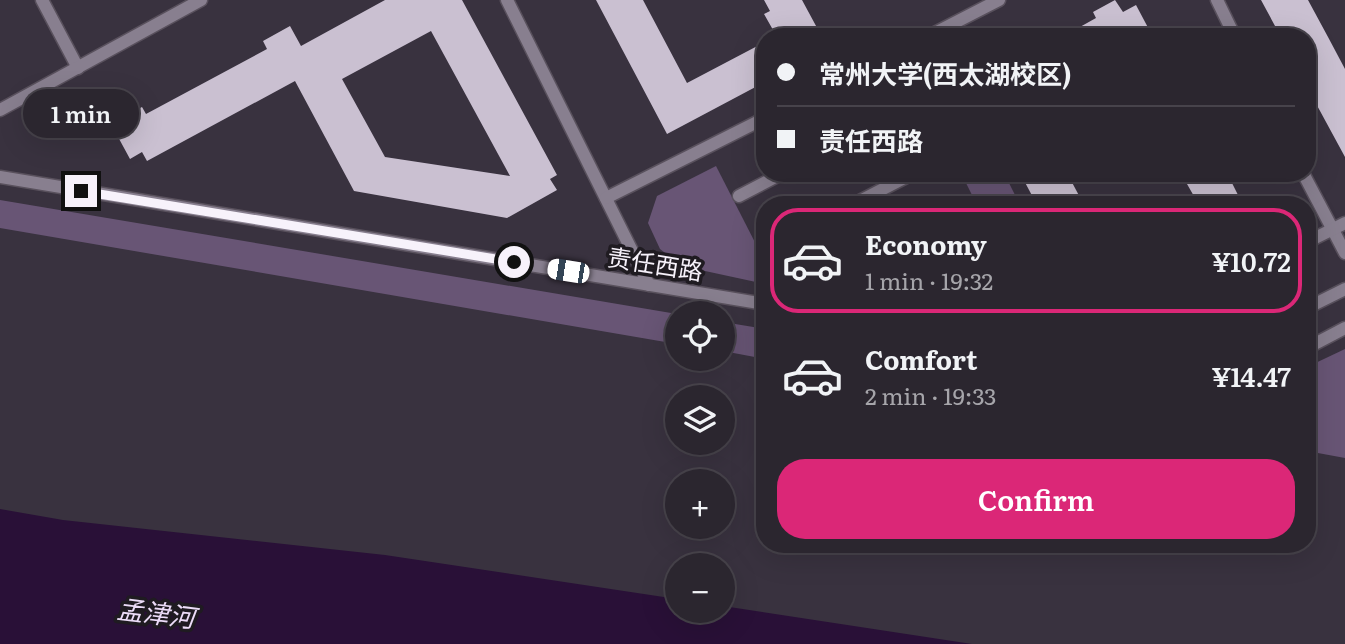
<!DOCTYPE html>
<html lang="en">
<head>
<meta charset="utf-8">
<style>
  body { margin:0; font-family:Literata,"Noto Sans SC",serif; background:#332e37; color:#f1f3f6; height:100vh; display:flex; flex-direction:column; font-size:26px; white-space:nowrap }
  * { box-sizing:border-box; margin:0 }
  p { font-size:23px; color:#a6a5aa }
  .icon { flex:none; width:38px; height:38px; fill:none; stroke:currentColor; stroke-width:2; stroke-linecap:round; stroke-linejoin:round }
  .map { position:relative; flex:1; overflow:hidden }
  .drawer { position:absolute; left:756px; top:196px; width:560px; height:357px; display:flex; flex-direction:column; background:#2b262f; border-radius:28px; box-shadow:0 7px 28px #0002,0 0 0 2px #47434b }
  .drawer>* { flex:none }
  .hud { position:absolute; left:756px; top:28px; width:560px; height:154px; border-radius:28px; box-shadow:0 7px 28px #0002,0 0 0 2px #47434b; display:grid; align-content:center; height:154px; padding:0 21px; background:#2b262f }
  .controls { position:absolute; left:665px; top:301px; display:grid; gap:14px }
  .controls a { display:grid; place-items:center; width:70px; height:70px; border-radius:50%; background:#2b262f; box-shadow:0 7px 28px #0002,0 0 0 2px #47434b; font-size:35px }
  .end { position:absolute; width:32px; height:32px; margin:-16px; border:9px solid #f7f2fb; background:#111; box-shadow:0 0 0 4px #111 }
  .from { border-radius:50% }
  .bubble { position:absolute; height:49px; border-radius:24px; background:#2b262f; box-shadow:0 7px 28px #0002,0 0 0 2px #47434b; font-size:23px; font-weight:600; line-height:49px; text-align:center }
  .car { position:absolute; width:21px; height:42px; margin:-21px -10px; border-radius:9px; box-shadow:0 0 5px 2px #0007; background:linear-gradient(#fff 24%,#345 0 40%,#fff 0 76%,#345 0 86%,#fff 0) }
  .hud b { display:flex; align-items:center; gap:24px; height:66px; font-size:26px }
  .hud b+b { border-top:2px solid #47434b }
  .hud i { width:18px; height:18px; background:#f1f3f6 }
  ul { padding:12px 0 0; list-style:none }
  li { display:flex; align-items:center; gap:21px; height:105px; margin:0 14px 10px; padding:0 7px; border:4px solid transparent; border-radius:28px }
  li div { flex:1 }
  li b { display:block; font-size:26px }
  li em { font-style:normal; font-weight:600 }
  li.on { border-color:#db2777 }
  li>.icon { width:63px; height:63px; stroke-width:1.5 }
  .action { display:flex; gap:14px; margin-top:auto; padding:14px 21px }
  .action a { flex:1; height:80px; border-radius:28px; background:#db2777; color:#fff; font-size:28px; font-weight:600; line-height:80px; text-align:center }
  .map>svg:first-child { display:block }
  .green { fill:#685575 }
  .water { fill:#291037 }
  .building { fill:#cac0d1; fill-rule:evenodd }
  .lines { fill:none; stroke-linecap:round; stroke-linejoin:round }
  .service-casing { stroke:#59515d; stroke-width:15 }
  .service { stroke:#887f8f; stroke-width:12 }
  .route { stroke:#f7f2fb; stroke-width:9 }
  .labels { text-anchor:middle; stroke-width:7; stroke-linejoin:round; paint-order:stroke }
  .street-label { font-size:24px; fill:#f7f2fb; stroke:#1f1b21 }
  .water-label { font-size:26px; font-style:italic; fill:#ecdcf8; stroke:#1f1b21 }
</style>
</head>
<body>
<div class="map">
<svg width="1345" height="644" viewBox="0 0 1345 644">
  <rect width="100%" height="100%" fill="#39323f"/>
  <g class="green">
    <polygon points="716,166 765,262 765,284 682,266 660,249 648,223 657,196"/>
    <polygon points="961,173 1004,173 1020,205 977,205"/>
    <polygon points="0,200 677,314 677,344 0,228"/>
    <polygon points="723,322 765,329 765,359 723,351"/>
    <polygon points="1345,349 1345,458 1307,451 1307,367"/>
  </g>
  <polygon class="water" points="0,509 63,520 385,555 677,599 677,611 723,611 723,606 972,644 0,644"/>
  <g class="building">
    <path d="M385 0H462L557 175 550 179 557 190 507 218 354 191 295 81 147 161 142 152 130 159 111 124 142 107 146 114 267 49 263 41 290 26 301 46ZM431 31 510 176 385 157 342 79Z"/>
    <polygon points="596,0 643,0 687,83 765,42 765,82 667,134"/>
    <polygon points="764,0 802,0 822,37 777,37 764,14 770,11"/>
    <polygon points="1115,0 1123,12 1136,5 1153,37 1062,37 1096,18 1093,12"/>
    <polygon points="1261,0 1308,0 1328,37 1345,69 1345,157 1307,87 1307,37 1281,37"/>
    <polygon points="1020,173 1067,173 1084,205 1037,205"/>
    <polygon points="1189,173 1227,173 1243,205 1199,205 1187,184 1193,181"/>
  </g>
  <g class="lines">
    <defs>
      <g id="service">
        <polyline points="42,0 78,68"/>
        <polyline points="507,0 649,285"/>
        <polyline points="1217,0 1235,37"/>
        <polyline points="927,37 999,0"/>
        <polyline points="0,110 201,0"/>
        <polyline points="1303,173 1345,253"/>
        <polyline points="0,177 765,304"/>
        <polyline points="739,196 783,173"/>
        <polyline points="606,198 765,118"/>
        <polyline points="852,205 914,173"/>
        <polyline points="1307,242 1345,223"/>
        <polyline points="1307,308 1345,289"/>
        <polyline points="1307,348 1345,328"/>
      </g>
    </defs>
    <use href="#service" class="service-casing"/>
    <use href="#service" class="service"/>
  </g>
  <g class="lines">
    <polyline class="route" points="81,191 514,262"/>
  </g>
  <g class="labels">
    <g class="street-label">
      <text transform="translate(655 265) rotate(9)" y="8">责任西路</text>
    </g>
    <g class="water-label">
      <text transform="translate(156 614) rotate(7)" y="9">孟津河</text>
    </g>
  </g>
</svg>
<div class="controls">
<a><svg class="icon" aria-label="locate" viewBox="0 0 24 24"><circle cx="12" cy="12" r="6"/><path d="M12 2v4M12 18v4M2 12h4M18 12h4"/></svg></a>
<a><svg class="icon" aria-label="layers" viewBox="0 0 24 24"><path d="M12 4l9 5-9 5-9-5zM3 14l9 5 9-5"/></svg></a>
<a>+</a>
<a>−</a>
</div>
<i class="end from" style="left:514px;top:262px"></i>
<i class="end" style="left:81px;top:191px"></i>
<div class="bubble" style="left:23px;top:89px;width:116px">1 min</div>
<i class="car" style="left:568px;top:271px;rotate:279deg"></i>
<div class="hud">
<b><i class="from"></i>常州大学(西太湖校区)</b>
<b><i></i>责任西路</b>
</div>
<section class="drawer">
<ul>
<li class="on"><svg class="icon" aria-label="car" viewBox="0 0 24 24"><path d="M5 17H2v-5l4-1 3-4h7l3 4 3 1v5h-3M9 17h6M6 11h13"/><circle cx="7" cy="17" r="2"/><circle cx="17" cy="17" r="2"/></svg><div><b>Economy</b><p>1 min · 19:32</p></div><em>¥10.72</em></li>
<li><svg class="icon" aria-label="car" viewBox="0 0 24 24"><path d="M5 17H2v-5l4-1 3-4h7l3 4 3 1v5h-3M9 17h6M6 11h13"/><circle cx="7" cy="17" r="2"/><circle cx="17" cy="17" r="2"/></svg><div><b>Comfort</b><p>2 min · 19:33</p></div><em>¥14.47</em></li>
</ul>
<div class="action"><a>Confirm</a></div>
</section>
</div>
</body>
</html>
